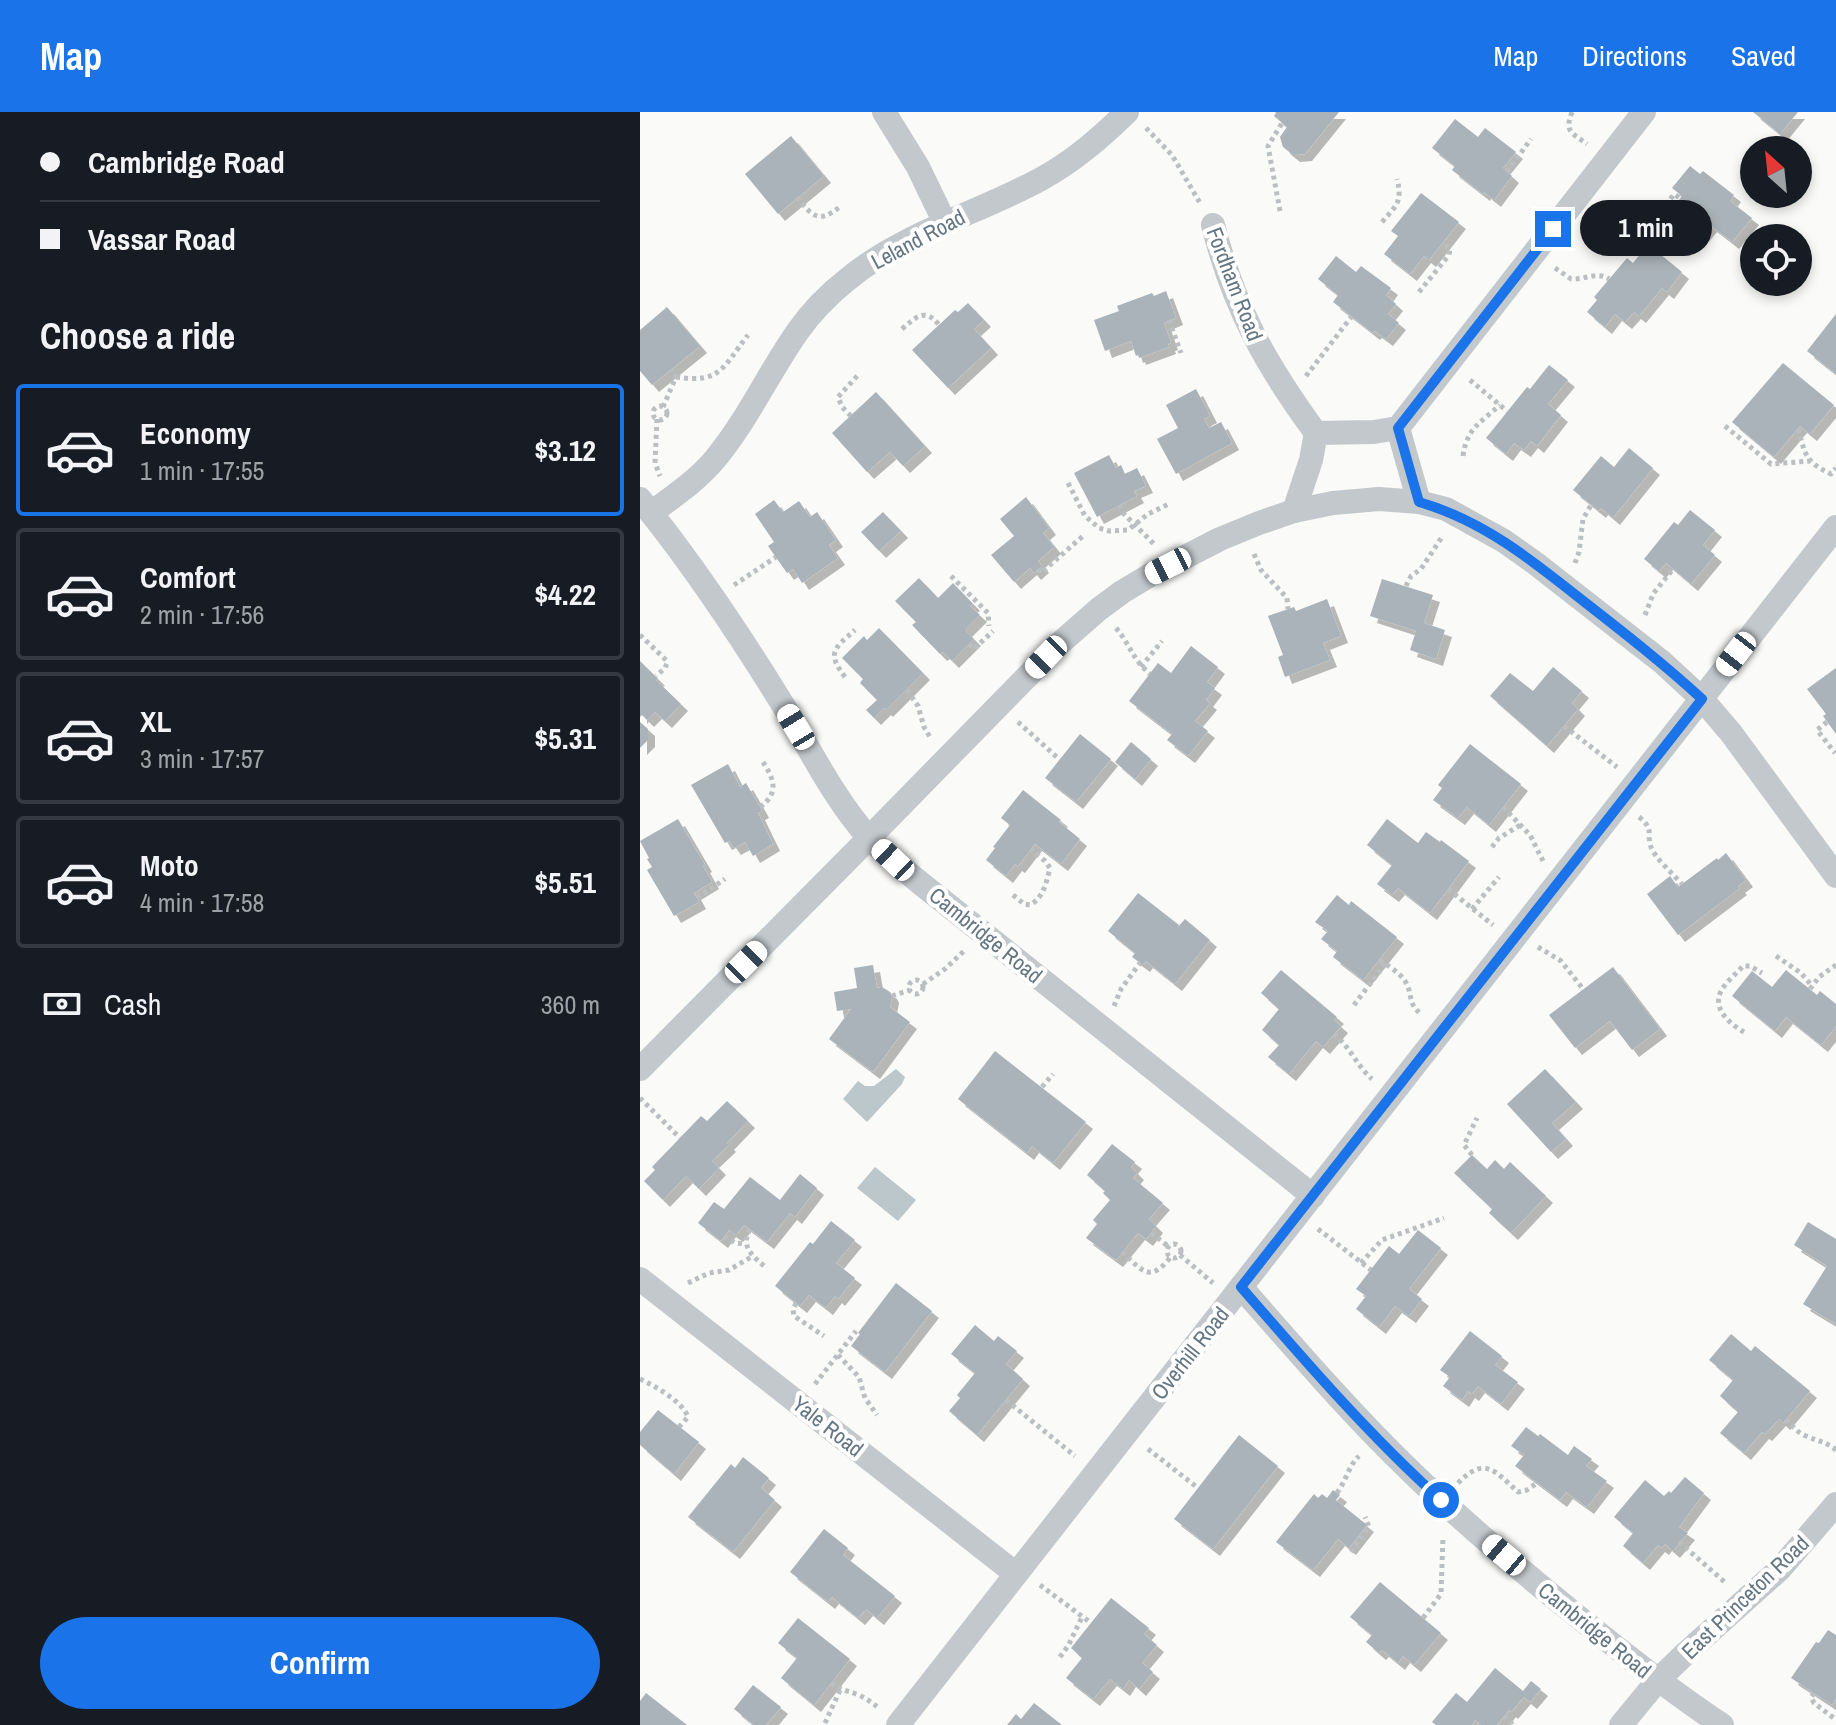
<!DOCTYPE html>
<html lang="en">
<head>
<meta charset="utf-8">
<style>
  body { margin:0; font-family:"Archivo Narrow",sans-serif; background:#242831; color:#f1f3f6; height:100vh; display:flex; flex-direction:column; font-size:30px; white-space:nowrap }
  * { box-sizing:border-box; margin:0 }
  p { font-size:26px; color:#9ea1a6 }
  .icon { flex:none; width:44px; height:44px; fill:none; stroke:currentColor; stroke-width:2; stroke-linecap:round; stroke-linejoin:round }
  .map { position:relative; flex:1; overflow:hidden }
  .drawer { display:flex; flex-direction:column; background:#171b24; width:640px }
  .drawer>* { flex:none }
  .guide { display:grid; align-content:center; height:176px; padding:0 40px; background:#171b24 }
  .needle { width:52px; rotate:333deg }
  .controls { position:absolute; left:1100px; top:24px; display:grid; gap:16px }
  .controls a { display:grid; place-items:center; width:72px; height:72px; border-radius:50%; background:#171b24; box-shadow:0 4px 12px #0003; font-size:40px }
  .end { position:absolute; width:36px; height:36px; margin:-18px; border:10px solid #1a73e8; background:#fff; box-shadow:0 0 0 4px #fff }
  .from { border-radius:50% }
  .bubble { position:absolute; height:56px; border-radius:28px; background:#171b24; box-shadow:0 4px 12px #0003; font-size:26px; font-weight:800; line-height:56px; text-align:center }
  .car { position:absolute; width:24px; height:48px; margin:-24px -12px; border-radius:10px; box-shadow:0 0 6px 2px #0007; background:linear-gradient(#fff 24%,#345 0 40%,#fff 0 76%,#345 0 86%,#fff 0) }
  .guide b { display:flex; align-items:center; gap:28px; height:76px; font-size:30px }
  .guide b+b { border-top:2px solid #363941 }
  .guide i { width:20px; height:20px; background:#f1f3f6 }
  ul { padding:0; list-style:none }
  li { display:flex; align-items:center; gap:24px; height:132px; margin:0 16px 12px; padding:0 24px; border:4px solid #363941; border-radius:8px }
  li div { flex:1 }
  li b { display:block; font-size:30px }
  li em { font-style:normal; font-weight:800 }
  li.active { border-color:#1a73e8 }
  li>.icon { width:72px; height:72px; stroke-width:1.5 }
  h2 { padding:0 40px; font-size:36px; line-height:96px }
  .pay { display:flex; align-items:center; gap:20px; height:88px; padding:0 40px; font-size:30px }
  .pay p { margin-inline-start:auto }
  .button { display:flex; gap:16px; margin-top:auto; padding:16px 40px }
  .button a { flex:1; height:92px; border-radius:48px; background:#1a73e8; color:#fff; font-size:32px; font-weight:800; line-height:92px; text-align:center }
  header { display:flex; align-items:center; gap:48px; box-sizing:border-box; height:112px; padding:0 40px; background:#1a73e8; color:#fff }
  header strong { font-size:38px }
  nav { display:flex; gap:44px; margin-inline-start:auto; font-size:28px }
  main { display:flex; flex:1; min-height:0 }
  .map>svg:first-child { display:block }
  .water { fill:#bbc7cb }
  .building { fill:#aab3b9; filter:url(#shadow) }
  .lines { fill:none; stroke-linecap:round; stroke-linejoin:round }
  .path { stroke:#bbbfc2; stroke-width:5; stroke-dasharray:4 4; stroke-linecap:butt }
  .street { stroke:#c3c8cc; stroke-width:24 }
  .route { stroke:#1a73e8; stroke-width:10 }
  .labels { text-anchor:middle; stroke-width:8; stroke-linejoin:round; paint-order:stroke }
  .street-label { font-size:22px; fill:#657683; stroke:#fff }
</style>
</head>
<body>
<header>
<strong>Map</strong>
<nav><a>Map</a><a>Directions</a><a>Saved</a></nav>
</header>
<main>
<section class="drawer">
<div class="guide">
<b><i class="from"></i>Cambridge Road</b>
<b><i></i>Vassar Road</b>
</div>
<h2>Choose a ride</h2>
<ul>
<li class="active"><svg class="icon" aria-label="car" viewBox="0 0 24 24"><path d="M5 17H2v-5l4-1 3-4h7l3 4 3 1v5h-3M9 17h6M6 11h13"/><circle cx="7" cy="17" r="2"/><circle cx="17" cy="17" r="2"/></svg><div><b>Economy</b><p>1 min · 17:55</p></div><em>$3.12</em></li>
<li><svg class="icon" aria-label="car" viewBox="0 0 24 24"><path d="M5 17H2v-5l4-1 3-4h7l3 4 3 1v5h-3M9 17h6M6 11h13"/><circle cx="7" cy="17" r="2"/><circle cx="17" cy="17" r="2"/></svg><div><b>Comfort</b><p>2 min · 17:56</p></div><em>$4.22</em></li>
<li><svg class="icon" aria-label="car" viewBox="0 0 24 24"><path d="M5 17H2v-5l4-1 3-4h7l3 4 3 1v5h-3M9 17h6M6 11h13"/><circle cx="7" cy="17" r="2"/><circle cx="17" cy="17" r="2"/></svg><div><b>XL</b><p>3 min · 17:57</p></div><em>$5.31</em></li>
<li><svg class="icon" aria-label="car" viewBox="0 0 24 24"><path d="M5 17H2v-5l4-1 3-4h7l3 4 3 1v5h-3M9 17h6M6 11h13"/><circle cx="7" cy="17" r="2"/><circle cx="17" cy="17" r="2"/></svg><div><b>Moto</b><p>4 min · 17:58</p></div><em>$5.51</em></li>
</ul>
<div class="pay"><svg class="icon" aria-label="cash" viewBox="0 0 24 24"><path d="M3 7h18v10H3z"/><circle cx="12" cy="12" r="2"/></svg>Cash<p>360 m</p></div>
<div class="button"><a>Confirm</a></div>
</section>
<div class="map">
<svg width="1196" height="1613" viewBox="0 0 1196 1613">
  <defs>
    <filter id="shadow"><feDropShadow dx="7" dy="7" stdDeviation="0" flood-color="#0004"/></filter>
  </defs>
  <rect width="100%" height="100%" fill="#fafaf8"/>
  <g class="water">
    <polygon points="256,957 265,965 262,972 227,1010 203,987 218,969 225,974 234,974"/>
    <polygon points="235,1055 276,1088 258,1109 217,1076"/>
  </g>
  <g class="building">
    <polygon points="635,0 699,0 665,42 653,43 643,35 640,25 647,15 634,4 636,1"/>
    <polygon points="1113,0 1158,0 1140,22"/>
    <polygon points="815,7 838,25 845,16 876,40 863,56 872,64 854,88 844,80 843,82 812,58 815,54 792,36"/>
    <polygon points="151,24 184,64 138,102 105,62"/>
    <polygon points="1050,54 1060,62 1063,59 1094,83 1090,89 1112,106 1092,130 1070,113 1057,129 1039,114 1041,111 1029,101 1042,84 1032,76"/>
    <polygon points="781,81 819,110 789,148 784,144 770,162 744,142 758,124 751,119"/>
    <polygon points="1008,132 1042,160 1027,180 1022,176 999,204 994,200 985,210 975,202 965,215 947,200 957,188 954,185 987,146 993,151"/>
    <polygon points="696,144 716,160 721,154 751,176 746,183 756,192 748,202 759,211 746,227 735,219 733,221 693,190 698,183 678,167"/>
    <polygon points="526,179 536,206 524,211 531,231 528,232 529,235 499,246 498,243 496,244 491,229 465,239 454,208 479,199 477,194 512,181 514,184"/>
    <polygon points="328,191 344,208 334,217 351,236 308,276 272,238 315,198 318,200"/>
    <polygon points="27,195 60,234 12,273 0,259 0,218"/>
    <polygon points="1196,202 1196,262 1167,239"/>
    <polygon points="1143,251 1194,293 1170,322 1160,314 1134,345 1092,310"/>
    <polygon points="909,253 928,268 908,292 921,303 897,334 891,329 884,338 874,331 866,342 846,326 887,275 890,277"/>
    <polygon points="556,277 570,304 564,307 569,316 581,310 592,331 536,362 517,327 538,316 526,293"/>
    <polygon points="236,280 285,334 263,354 250,340 227,360 192,321"/>
    <polygon points="989,336 1013,356 973,406 961,396 959,399 933,378 961,344 974,355"/>
    <polygon points="469,343 476,356 481,353 485,362 497,356 506,374 494,379 497,384 457,405 434,361"/>
    <polygon points="386,385 409,416 403,421 414,435 398,449 402,454 394,461 390,456 374,470 351,443 374,424 360,407"/>
    <polygon points="134,388 143,400 159,389 170,405 177,400 196,428 189,433 198,446 162,471 153,457 147,461 128,434 134,430 115,402"/>
    <polygon points="1050,398 1075,418 1063,433 1075,443 1051,472 1026,451 1019,459 1004,447 1034,410 1038,413"/>
    <polygon points="243,400 261,419 239,439 221,420"/>
    <polygon points="279,466 298,486 313,471 333,492 330,494 340,503 325,518 334,527 312,549 303,540 300,542 272,513 276,510 255,489"/>
    <polygon points="742,467 793,483 784,511 805,518 796,547 770,538 776,519 730,504"/>
    <polygon points="687,487 701,524 683,531 690,548 645,565 638,545 643,543 628,504 654,495 656,499"/>
    <polygon points="239,516 283,561 246,598 244,596 234,606 226,598 237,588 220,571 223,567 202,546 224,524 227,528"/>
    <polygon points="551,534 578,555 567,570 575,576 566,588 570,591 555,609 568,619 548,644 527,628 532,622 489,589 518,551 531,561"/>
    <polygon points="0,549 18,567 16,568 41,592 25,609 15,600 7,608 2,603 0,605"/>
    <polygon points="913,555 942,579 932,591 938,597 907,634 850,584 870,561 893,579"/>
    <polygon points="1196,556 1196,622 1183,604 1186,602 1167,577"/>
    <polygon points="0,610 8,617 8,628 0,636"/>
    <polygon points="440,622 471,647 436,690 405,666"/>
    <polygon points="491,630 511,647 495,667 475,650"/>
    <polygon points="830,632 881,672 849,713 827,695 818,706 793,688 802,676 798,673"/>
    <polygon points="88,652 100,675 106,671 120,695 122,699 118,701 133,732 113,744 105,730 94,736 89,729 85,731 51,673"/>
    <polygon points="383,678 421,708 419,710 440,727 421,752 395,732 378,754 375,752 366,764 346,748 355,736 353,735 370,713 361,706"/>
    <polygon points="38,707 65,753 63,754 72,770 54,781 59,790 34,804 7,758 12,755 7,747 9,746 0,729"/>
    <polygon points="747,707 778,731 786,720 800,730 801,728 829,749 790,801 758,776 752,783 737,772 752,753 727,733"/>
    <polygon points="1086,741 1106,768 1098,774 1100,776 1038,823 1007,782 1030,764 1038,775 1077,746 1078,748"/>
    <polygon points="498,781 539,813 537,816 545,807 570,828 535,872 506,849 503,853 492,845 495,841 468,819"/>
    <polygon points="697,783 709,793 711,789 757,825 723,868 693,845 697,839 681,827 688,819 675,810"/>
    <polygon points="233,853 237,876 242,875 250,880 252,884 250,895 270,910 233,960 189,927 211,897 197,899 194,880 217,876 214,856"/>
    <polygon points="973,855 1020,917 992,938 970,909 935,936 909,903"/>
    <polygon points="641,858 697,905 694,908 701,914 683,935 676,929 649,962 628,945 639,933 622,918 639,897 621,881"/>
    <polygon points="1146,858 1177,883 1180,879 1196,892 1196,914 1181,933 1146,905 1135,919 1092,884 1112,859 1132,875"/>
    <polygon points="355,939 446,1010 413,1051 392,1034 387,1041 318,987"/>
    <polygon points="905,957 936,990 912,1011 926,1027 911,1040 867,992"/>
    <polygon points="87,989 108,1009 87,1031 89,1033 72,1049 79,1056 59,1077 46,1064 23,1088 4,1069 15,1058 12,1055 61,1004 67,1009"/>
    <polygon points="472,1032 495,1050 491,1055 497,1061 493,1066 523,1091 509,1107 516,1114 506,1127 498,1121 476,1148 446,1126 457,1112 453,1108 470,1088 463,1081 465,1079 447,1063"/>
    <polygon points="832,1043 847,1057 855,1048 864,1057 870,1050 906,1084 871,1121 849,1101 852,1097 814,1061"/>
    <polygon points="160,1062 177,1076 155,1105 150,1101 127,1130 104,1113 96,1123 89,1118 81,1129 58,1111 74,1090 84,1097 110,1065 140,1088"/>
    <polygon points="191,1109 215,1128 196,1151 215,1166 198,1187 195,1184 186,1196 169,1183 160,1194 135,1174 170,1130 173,1132"/>
    <polygon points="1168,1110 1196,1127 1196,1212 1163,1192 1187,1154 1154,1133"/>
    <polygon points="778,1118 801,1136 769,1177 782,1187 769,1204 755,1194 739,1215 716,1197 726,1184 716,1177 749,1134 759,1142"/>
    <polygon points="256,1171 292,1199 245,1260 211,1234 220,1222 218,1221"/>
    <polygon points="335,1213 354,1229 358,1224 377,1239 366,1252 383,1267 337,1323 309,1299 320,1286 317,1283 335,1261 311,1242"/>
    <polygon points="830,1219 862,1244 855,1253 878,1270 861,1292 838,1274 832,1282 828,1279 822,1288 803,1274 810,1265 800,1258"/>
    <polygon points="1091,1222 1111,1239 1115,1234 1170,1279 1143,1311 1139,1307 1125,1322 1122,1320 1104,1341 1080,1321 1098,1300 1080,1284 1093,1268 1069,1248"/>
    <polygon points="18,1298 59,1330 34,1362 0,1333 0,1320"/>
    <polygon points="886,1315 898,1324 900,1322 928,1343 934,1334 952,1347 946,1354 967,1369 947,1395 926,1380 920,1388 875,1354 884,1343 871,1334"/>
    <polygon points="599,1323 638,1354 573,1437 534,1407"/>
    <polygon points="103,1345 129,1366 121,1376 135,1388 93,1440 48,1405 91,1352 95,1356"/>
    <polygon points="1045,1365 1064,1381 1039,1415 1048,1421 1033,1439 1025,1432 1022,1436 1018,1433 1003,1451 983,1434 993,1421 974,1405 1005,1368 1024,1384 1029,1379 1031,1381"/>
    <polygon points="693,1378 700,1383 696,1388 727,1413 709,1436 698,1427 673,1458 636,1430 674,1382 678,1386 682,1382 687,1386"/>
    <polygon points="184,1417 208,1436 203,1443 255,1484 237,1506 226,1497 218,1506 192,1485 188,1490 150,1460"/>
    <polygon points="740,1470 801,1521 774,1553 763,1544 758,1551 742,1538 739,1541 726,1530 732,1523 710,1505"/>
    <polygon points="471,1486 509,1516 504,1522 517,1533 502,1551 513,1560 499,1577 489,1568 483,1577 470,1567 453,1587 426,1566 442,1546 431,1536"/>
    <polygon points="158,1506 210,1547 174,1593 141,1566 157,1546 138,1531"/>
    <polygon points="1188,1518 1196,1523 1196,1587 1192,1593 1151,1566 1176,1530 1179,1531"/>
    <polygon points="855,1556 883,1579 891,1569 901,1577 890,1590 884,1585 871,1600 869,1598 857,1613 841,1613 835,1608 832,1613 796,1613 792,1610 816,1581 827,1590"/>
    <polygon points="113,1573 141,1595 126,1613 114,1613 94,1597"/>
    <polygon points="6,1581 47,1613 0,1613 0,1589"/>
    <polygon points="394,1591 422,1613 367,1613 376,1602 381,1607"/>
  </g>
  <g class="lines">
    <g class="path">
      <path d="M932 0C924 20 932 21 947 32"/>
      <polyline points="506,16 532,43 560,91"/>
      <polyline points="867,60 891,27"/>
      <path d="M157 85C173 105 179 112 201 94"/>
      <polyline points="640,99 628,34 642,11"/>
      <path d="M742 110C756 94 763 90 757 67"/>
      <polyline points="1012,113 1034,82 1041,87"/>
      <path d="M915 156 931 167C945 168 956 159 969 167"/>
      <polyline points="779,180 809,143 810,137 804,130"/>
      <polyline points="529,208 541,241"/>
      <path d="M262 217C276 205 285 195 299 213"/>
      <polyline points="666,264 712,204"/>
      <path d="M36 265C81 272 83 255 108 223"/>
      <polyline points="830,268 867,299"/>
      <circle cx="20" cy="301" r="7"/>
      <polyline points="23,295 36,265 30,258"/>
      <polyline points="211,304 202,295 198,285 218,263"/>
      <polyline points="17,307 15,351 20,364"/>
      <polyline points="1085,314 1131,352 1170,349"/>
      <path d="M1158 317C1166 343 1164 349 1191 362L1196 356"/>
      <path d="M823 344C827 316 840 311 860 293"/>
      <polyline points="428,371 445,404 459,416 469,419 488,418 508,402 529,392"/>
      <polyline points="479,393 484,402 515,433"/>
      <polyline points="614,442 621,458 647,486 648,497"/>
      <polyline points="935,451 939,440 943,407 951,393"/>
      <polyline points="398,457 401,461 443,424"/>
      <polyline points="311,464 348,501 349,514"/>
      <polyline points="94,473 136,445"/>
      <polyline points="766,474 771,464 781,457 802,425"/>
      <polyline points="1005,503 1013,482 1033,457"/>
      <path d="M476 516C490 532 492 547 510 562"/>
      <polyline points="0,523 26,548 27,551 25,556 16,564"/>
      <polyline points="329,532 334,537 353,519"/>
      <polyline points="501,555 522,529"/>
      <path d="M205 565C187 541 193 537 215 518"/>
      <polyline points="267,578 278,594 284,615 291,627"/>
      <polyline points="378,610 420,648"/>
      <polyline points="1187,610 1177,618 1195,641"/>
      <polyline points="924,614 977,655"/>
      <path d="M120 695C141 680 133 665 121 647"/>
      <polyline points="863,695 890,723 903,749"/>
      <path d="M999 705C1015 718 1006 720 1011 735 1015 746 1034 763 1042 772"/>
      <polyline points="852,735 859,726 882,712"/>
      <polyline points="808,777 853,813"/>
      <path d="M373 783 384 792 390 793C404 785 406 771 410 756L405 749 391 737"/>
      <polyline points="57,786 85,767"/>
      <polyline points="832,797 859,765"/>
      <polyline points="898,835 921,849 943,877"/>
      <polyline points="1136,844 1161,861 1172,874"/>
      <path d="M740 848C748 854 759 860 765 869 774 884 766 890 782 903"/>
      <circle cx="276" cy="875" r="7"/>
      <polyline points="283,872 305,857 325,838"/>
      <polyline points="1170,877 1179,865 1196,853"/>
      <polyline points="252,884 270,878"/>
      <polyline points="714,893 745,852"/>
      <polyline points="474,894 481,877 500,851"/>
      <path d="M1104 920C1090 912 1072 897 1081 879 1086 870 1096 862 1103 854H1110L1122 861"/>
      <path d="M694 922C710 935 717 954 732 967"/>
      <polyline points="402,975 413,962"/>
      <polyline points="0,986 40,1026"/>
      <polyline points="832,1043 824,1033 837,1006"/>
      <path d="M110 1117C100 1135 113 1144 125 1155"/>
      <polyline points="678,1117 731,1158"/>
      <polyline points="511,1121 528,1134"/>
      <polyline points="84,1124 95,1131 106,1132"/>
      <circle cx="534" cy="1139" r="7"/>
      <path d="M482 1140C503 1159 509 1171 530 1146"/>
      <polyline points="540,1143 573,1171"/>
      <polyline points="721,1151 742,1128 804,1106"/>
      <polyline points="48,1171 69,1161 89,1158 113,1144"/>
      <polyline points="156,1191 153,1198 154,1204 184,1224"/>
      <polyline points="198,1243 219,1265 225,1286 237,1303"/>
      <path d="M0 1267C15 1274 43 1290 48 1305L39 1315"/>
      <polyline points="175,1272 216,1219"/>
      <polyline points="366,1288 435,1344"/>
      <path d="M1146 1307C1152 1314 1158 1321 1166 1324 1179 1330 1183 1328 1196 1338"/>
      <polyline points="508,1337 558,1376"/>
      <path d="M818 1371C845 1343 856 1360 878 1380L887 1378 897 1371"/>
      <path d="M697 1381C706 1369 709 1353 719 1344"/>
      <polyline points="1039,1430 1087,1472"/>
      <polyline points="711,1440 729,1415 725,1405"/>
      <polyline points="400,1473 451,1511"/>
      <polyline points="783,1506 801,1482 803,1424"/>
      <polyline points="420,1545 428,1534 442,1505"/>
      <path d="M191 1571C200 1578 206 1578 216 1582 225 1585 232 1591 239 1596"/>
      <polyline points="1174,1581 1171,1585 1174,1591 1195,1607"/>
      <polyline points="864,1604 870,1608 872,1613"/>
      <polyline points="185,1611 200,1578"/>
    </g>
    <g class="street">
      <polyline points="244,0 278,55 305,111"/>
      <path d="M573 113C594 196 626 253 676 321"/>
      <polyline points="758,316 1004,0"/>
      <path d="M0 387C51 450 100 523 143 593 170 637 194 687 229 726 243 740 259 753 274 766L673 1084"/>
      <polyline points="654,399 671,348 676,321 734,320 758,316 779,390"/>
      <path d="M11 401C34 384 58 368 76 346 108 307 129 260 158 219 172 199 189 182 208 167 265 120 337 102 401 67 434 49 460 26 487 0"/>
      <polyline points="0,957 229,726 419,532 459,497 482,480 512,462 580,427 619,411 654,399 693,391 739,387 779,390 806,397 864,429 895,451 1022,550 1062,587 1091,621 1196,764"/>
      <polyline points="0,1167 376,1462"/>
      <path d="M601 1175C651 1232 700 1289 753 1342 809 1398 870 1450 931 1499 980 1539 1029 1578 1082 1613"/>
      <polyline points="258,1613 1196,415"/>
      <polyline points="981,1613 1018,1568 1045,1542 1140,1457 1196,1392"/>
    </g>
  </g>
  <g class="lines">
    <path class="route" d="M801 1388C729 1323 665 1249 601 1175L1062 587C1024 552 983 520 942 488 892 448 842 408 779 390L758 316 913 117"/>
  </g>
  <g class="labels">
    <g class="street-label">
      <text transform="translate(278 127) rotate(-28)" y="8">Leland Road</text>
      <text transform="translate(595 172) rotate(69)" y="8">Fordham Road</text>
      <text transform="translate(346 823) rotate(39)" y="8">Cambridge Road</text>
      <text transform="translate(550 1241) rotate(-52)" y="8">Overhill Road</text>
      <text transform="translate(188 1314) rotate(38)" y="8">Yale Road</text>
      <text transform="translate(1105 1485) rotate(-44)" y="8">East Princeton Road</text>
      <text transform="translate(955 1518) rotate(39)" y="8">Cambridge Road</text>
    </g>
  </g>
</svg>
<div class="controls">
<a><svg class="needle" viewBox="-14 -14 28 28"><path d="M0-13l5 13h-10z" fill="#e53935"/><path d="M0 13l5-13h-10z" fill="#9ea1a6"/></svg></a>
<a><svg class="icon" aria-label="locate" viewBox="0 0 24 24"><circle cx="12" cy="12" r="6"/><path d="M12 2v4M12 18v4M2 12h4M18 12h4"/></svg></a>
</div>
<i class="end from" style="left:801px;top:1388px"></i>
<i class="end" style="left:913px;top:117px"></i>
<div class="bubble" style="left:940px;top:88px;width:132px">1 min</div>
<i class="car" style="left:528px;top:454px;rotate:243deg"></i>
<i class="car" style="left:1096px;top:542px;rotate:218deg"></i>
<i class="car" style="left:406px;top:545px;rotate:224deg"></i>
<i class="car" style="left:156px;top:615px;rotate:329deg"></i>
<i class="car" style="left:253px;top:748px;rotate:313deg"></i>
<i class="car" style="left:106px;top:850px;rotate:45deg"></i>
<i class="car" style="left:864px;top:1443px;rotate:310deg"></i>
</div>
</main>
</body>
</html>
